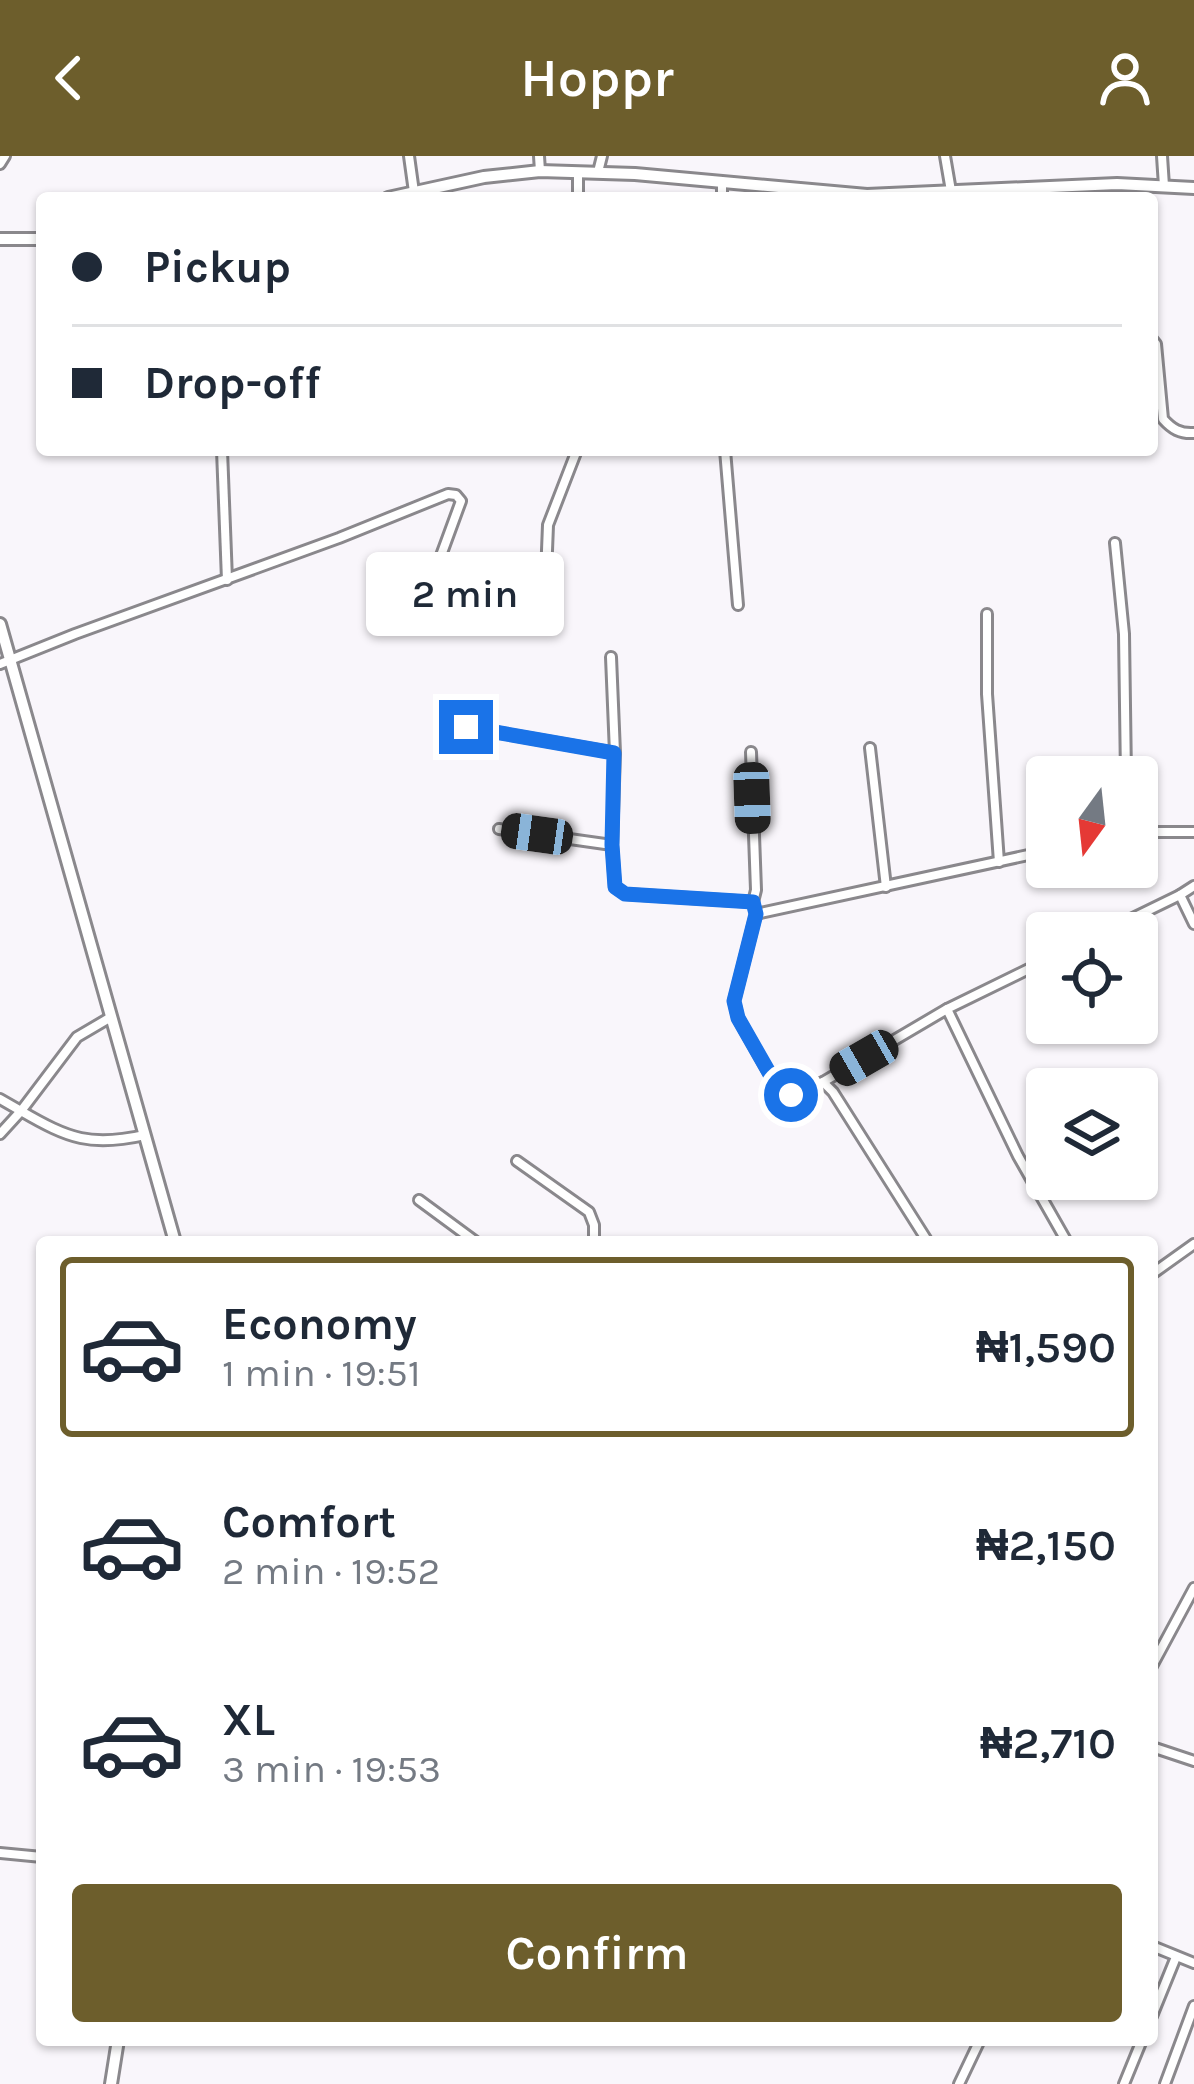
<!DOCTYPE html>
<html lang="en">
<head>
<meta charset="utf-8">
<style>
  body { margin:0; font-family:Karla,sans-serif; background:#f2f2f3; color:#1f2937; height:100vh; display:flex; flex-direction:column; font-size:45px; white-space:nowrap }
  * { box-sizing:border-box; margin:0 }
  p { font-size:39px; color:#747a83 }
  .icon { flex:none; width:66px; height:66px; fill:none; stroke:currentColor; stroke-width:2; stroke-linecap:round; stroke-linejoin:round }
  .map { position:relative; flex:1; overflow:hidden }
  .details { position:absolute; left:36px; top:1080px; width:1122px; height:810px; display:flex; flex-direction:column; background:#fff; border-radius:12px; box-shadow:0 3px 9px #0004 }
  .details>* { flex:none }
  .top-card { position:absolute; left:36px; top:36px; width:1122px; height:264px; border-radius:12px; box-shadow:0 3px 9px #0004; display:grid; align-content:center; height:264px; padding:0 36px; background:#fff }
  .needle { width:78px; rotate:195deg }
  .fabs { position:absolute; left:1026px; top:600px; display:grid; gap:24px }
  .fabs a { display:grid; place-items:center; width:132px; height:132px; border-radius:12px; background:#fff; box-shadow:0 3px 9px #0004; font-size:60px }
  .end { position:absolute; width:54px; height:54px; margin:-27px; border:15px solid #1a73e8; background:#fff; box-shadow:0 0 0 6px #fff }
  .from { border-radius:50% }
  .bubble { position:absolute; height:84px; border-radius:12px; background:#fff; box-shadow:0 3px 9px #0004; font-size:39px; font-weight:600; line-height:84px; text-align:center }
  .car { position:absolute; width:36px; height:72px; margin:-36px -18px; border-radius:15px; box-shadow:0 0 9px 3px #0007; background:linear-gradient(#222 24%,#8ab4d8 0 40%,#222 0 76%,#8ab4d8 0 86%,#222 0) }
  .top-card b { display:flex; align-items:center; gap:42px; height:114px; font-size:45px }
  .top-card b+b { border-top:3px solid #e0e1e3 }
  .top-card i { width:30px; height:30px; background:#1f2937 }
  ul { padding:21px 0 0; list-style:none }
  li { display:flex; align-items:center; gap:36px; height:180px; margin:0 24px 18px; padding:0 12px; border:6px solid transparent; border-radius:12px }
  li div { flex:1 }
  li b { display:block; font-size:45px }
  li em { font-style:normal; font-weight:600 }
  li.selected { border-color:#6d5e2c }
  li>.icon { width:108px; height:108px; stroke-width:1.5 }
  .primary-button { display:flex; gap:24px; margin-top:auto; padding:24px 36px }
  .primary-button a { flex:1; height:138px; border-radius:12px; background:#6d5e2c; color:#fff; font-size:48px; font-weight:600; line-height:138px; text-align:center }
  header { display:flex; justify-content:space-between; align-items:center; height:156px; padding:0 36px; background:#6d5e2c; color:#fff; font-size:54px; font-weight:600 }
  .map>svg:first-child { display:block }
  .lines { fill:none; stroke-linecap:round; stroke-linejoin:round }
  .street-casing { stroke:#8a888c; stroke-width:14 }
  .secondary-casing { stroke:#8a888c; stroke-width:16 }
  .street { stroke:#fff; stroke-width:8 }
  .secondary { stroke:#fff; stroke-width:10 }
  .route { stroke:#1a73e8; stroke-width:15 }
</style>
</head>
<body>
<header><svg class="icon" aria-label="back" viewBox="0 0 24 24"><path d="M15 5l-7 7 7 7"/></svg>Hoppr<svg class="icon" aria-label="person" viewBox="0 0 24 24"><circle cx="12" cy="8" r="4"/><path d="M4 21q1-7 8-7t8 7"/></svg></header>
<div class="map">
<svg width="1194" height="1928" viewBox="0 0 1194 1928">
  <rect width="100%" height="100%" fill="#f9f6fb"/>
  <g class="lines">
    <defs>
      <g id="street">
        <polyline points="409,0 414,36"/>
        <polyline points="539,0 540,15"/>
        <polyline points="945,0 951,35"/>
        <polyline points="1162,0 1164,30"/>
        <polyline points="0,8 5,0"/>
        <polyline points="598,16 602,0"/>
        <polyline points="578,17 578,42"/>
        <polyline points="722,42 722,27"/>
        <path d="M1152 183 1156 188 1163 263C1172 273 1180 278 1194 277"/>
        <polyline points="222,294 227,424"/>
        <polyline points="725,294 738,449"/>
        <polyline points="1115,387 1124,478 1126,621"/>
        <polyline points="987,458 987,538 999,706"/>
        <polyline points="544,471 548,369 577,294"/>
        <polyline points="611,501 615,597 612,689 615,731 625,738 753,746 756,758 1047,695"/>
        <polyline points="0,508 75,478 339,382 448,338 456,339 461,345 421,454"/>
        <polyline points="466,571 615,597"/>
        <polyline points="870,592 886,731"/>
        <polyline points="751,596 756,734 753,746"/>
        <polyline points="499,673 612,689"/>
        <polyline points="1137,676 1194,676"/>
        <polyline points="1194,730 1180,739 1194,768"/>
        <polyline points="756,758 734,845 738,862 779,935 791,939 823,926 833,936 928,1086"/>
        <polyline points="1102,777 1180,739"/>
        <polyline points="1047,804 947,853 1018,1000 1067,1086"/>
        <polyline points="823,926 947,853"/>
        <polyline points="0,943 21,955 77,881 111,861"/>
        <path d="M0 978 21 955C69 983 91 991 145 979"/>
        <polyline points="517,1005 589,1056 594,1069 594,1086"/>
        <polyline points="419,1044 476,1086"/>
        <polyline points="1152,1118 1194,1088"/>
        <polyline points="1152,1510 1194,1432"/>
        <polyline points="1152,1591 1194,1605"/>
        <polyline points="0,1697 42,1701"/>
        <polyline points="1152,1790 1194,1807"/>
        <polyline points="1152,1860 1176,1801"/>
        <polyline points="959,1928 980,1884"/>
        <polyline points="1124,1928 1142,1884"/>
        <polyline points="1165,1928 1194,1850"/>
      </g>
      <g id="secondary">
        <polyline points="388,42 484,21 540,15 635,18 867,39 1117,28 1194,32"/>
        <polyline points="0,83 42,83"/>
        <polyline points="0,468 175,1086"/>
        <polyline points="111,1928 118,1884"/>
      </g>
    </defs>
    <use href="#street" class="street-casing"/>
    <use href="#secondary" class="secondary-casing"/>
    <use href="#street" class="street"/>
    <use href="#secondary" class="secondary"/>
  </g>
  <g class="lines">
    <polyline class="route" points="466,571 614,597 612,689 615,731 625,738 753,746 756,758 734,845 738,862 779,934 791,939"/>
  </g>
</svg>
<div class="fabs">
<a><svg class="needle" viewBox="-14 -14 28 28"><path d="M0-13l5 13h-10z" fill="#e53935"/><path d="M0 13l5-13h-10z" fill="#747a83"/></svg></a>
<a><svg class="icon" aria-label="locate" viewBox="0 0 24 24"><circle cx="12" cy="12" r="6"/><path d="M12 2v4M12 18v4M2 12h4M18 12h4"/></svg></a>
<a><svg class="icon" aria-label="layers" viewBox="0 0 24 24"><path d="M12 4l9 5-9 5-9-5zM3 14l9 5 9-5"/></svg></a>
</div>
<i class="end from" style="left:791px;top:939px"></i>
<i class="end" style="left:466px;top:571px"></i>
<div class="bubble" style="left:366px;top:396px;width:198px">2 min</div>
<i class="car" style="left:752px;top:642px;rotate:178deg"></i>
<i class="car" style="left:537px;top:678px;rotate:278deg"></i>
<i class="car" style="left:864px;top:902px;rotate:240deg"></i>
<div class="top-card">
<b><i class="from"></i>Pickup</b>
<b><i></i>Drop-off</b>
</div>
<section class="details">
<ul>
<li class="selected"><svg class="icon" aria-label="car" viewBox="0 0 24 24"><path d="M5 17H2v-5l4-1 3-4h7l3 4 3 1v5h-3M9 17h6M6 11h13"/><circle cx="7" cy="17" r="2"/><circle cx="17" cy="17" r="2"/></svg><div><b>Economy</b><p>1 min · 19:51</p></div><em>₦1,590</em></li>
<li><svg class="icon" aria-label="car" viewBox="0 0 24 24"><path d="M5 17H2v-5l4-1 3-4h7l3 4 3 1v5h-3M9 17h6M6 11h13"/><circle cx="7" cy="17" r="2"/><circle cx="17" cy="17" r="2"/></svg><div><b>Comfort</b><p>2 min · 19:52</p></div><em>₦2,150</em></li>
<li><svg class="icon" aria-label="car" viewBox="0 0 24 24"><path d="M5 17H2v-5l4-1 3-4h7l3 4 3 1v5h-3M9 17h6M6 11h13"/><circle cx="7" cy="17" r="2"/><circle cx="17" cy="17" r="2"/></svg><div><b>XL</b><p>3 min · 19:53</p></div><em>₦2,710</em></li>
</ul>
<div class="primary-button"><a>Confirm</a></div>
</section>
</div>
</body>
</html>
